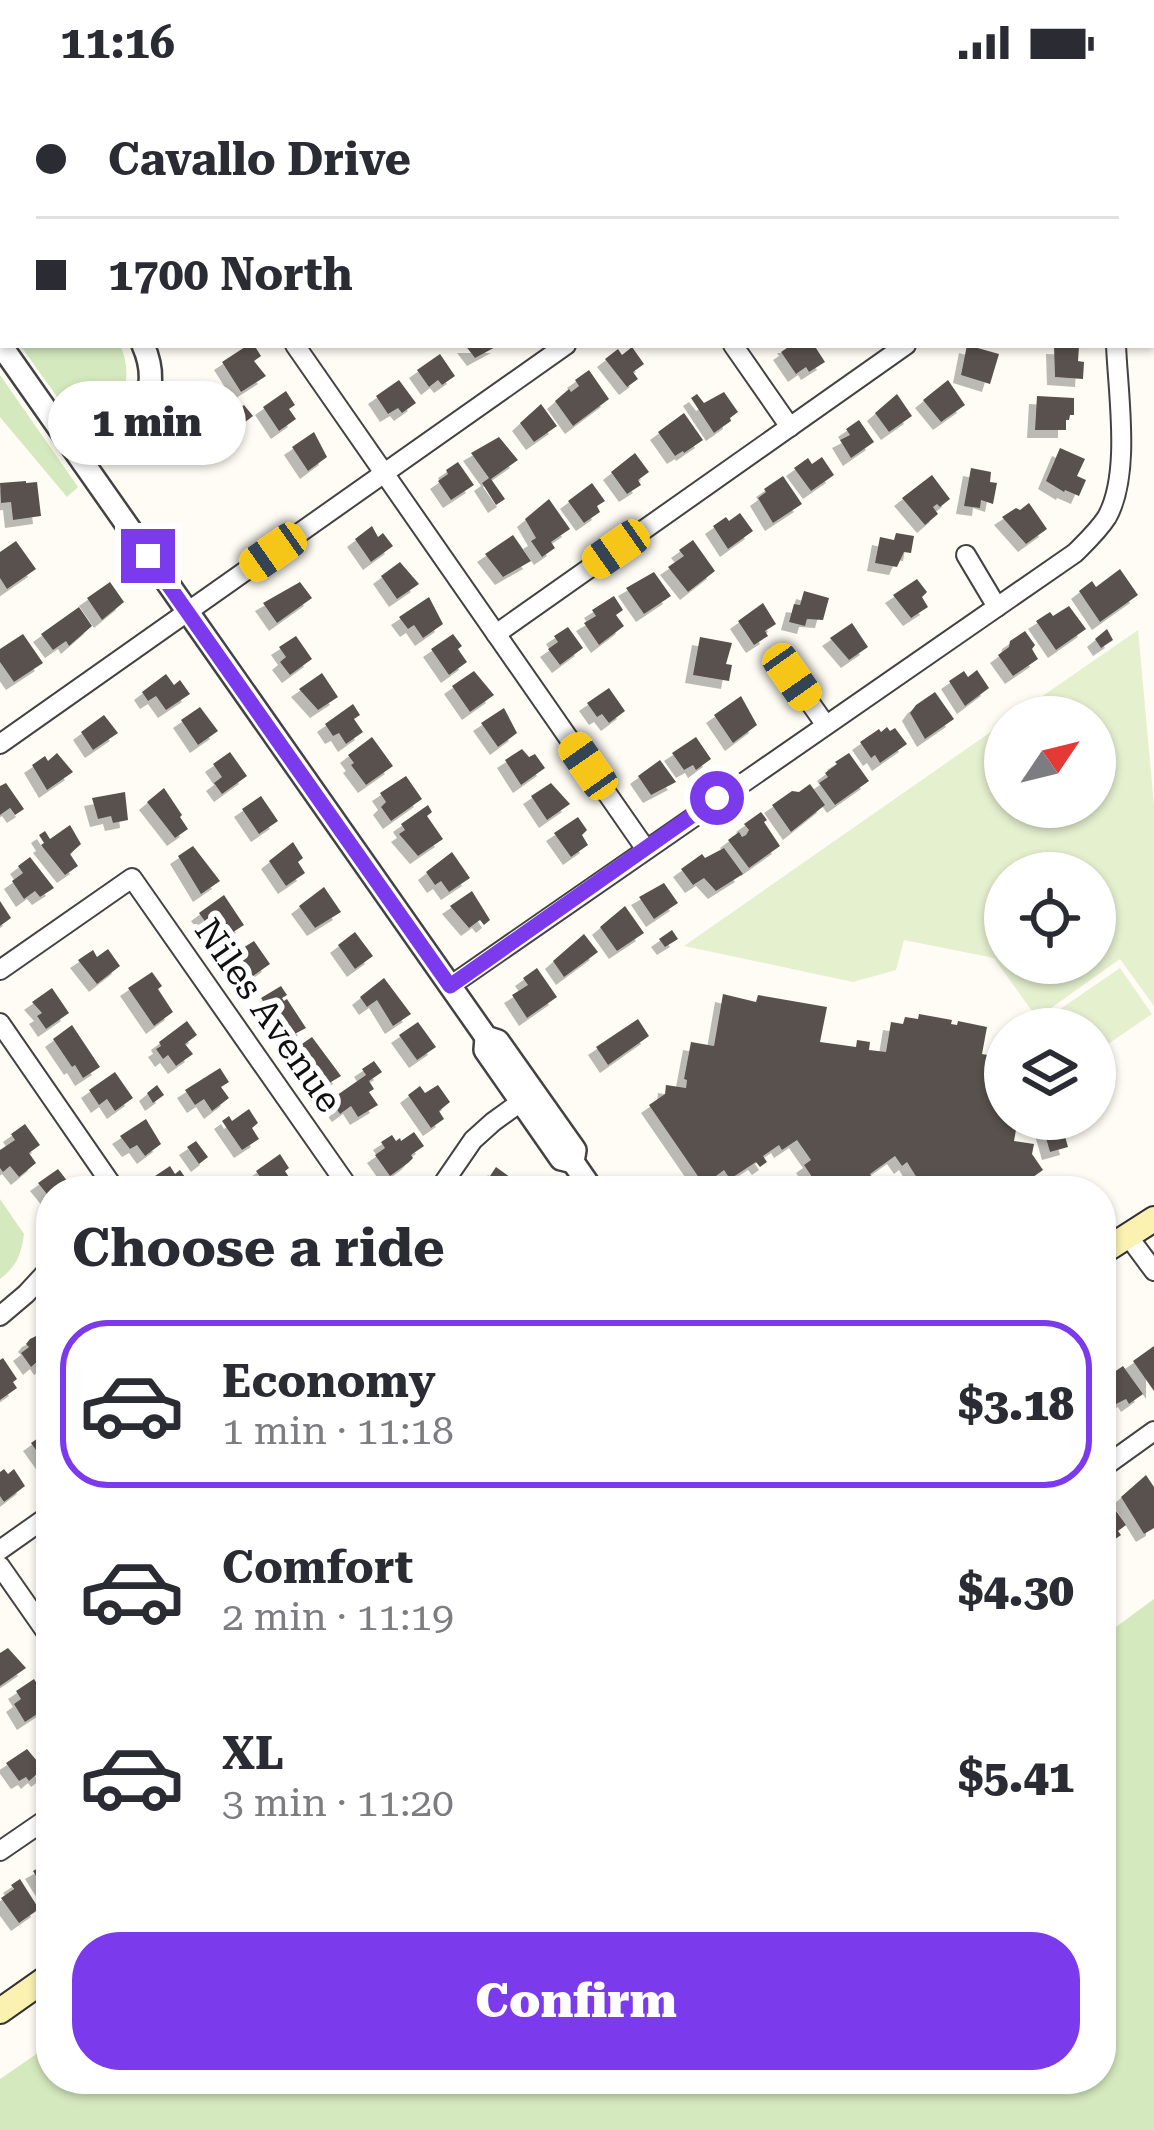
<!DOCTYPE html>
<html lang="en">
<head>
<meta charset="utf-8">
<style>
  body { margin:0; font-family:"Roboto Serif",serif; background:#f2f2f3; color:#2b2b33; height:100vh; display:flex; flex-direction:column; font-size:45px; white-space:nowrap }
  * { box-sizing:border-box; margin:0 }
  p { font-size:39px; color:#7c7c81 }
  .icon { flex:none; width:66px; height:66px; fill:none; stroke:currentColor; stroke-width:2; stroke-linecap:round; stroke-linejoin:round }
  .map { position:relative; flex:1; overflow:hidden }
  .panel { position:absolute; left:36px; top:1092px; width:1080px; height:918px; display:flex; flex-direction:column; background:#fff; border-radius:48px; box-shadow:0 3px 9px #0004 }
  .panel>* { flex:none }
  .banner { position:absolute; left:0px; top:0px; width:1155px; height:264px; box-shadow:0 3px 9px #0004; display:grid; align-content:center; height:264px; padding:0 36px; background:#fff }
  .needle { width:78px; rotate:55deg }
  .tools { position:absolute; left:984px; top:612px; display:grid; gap:24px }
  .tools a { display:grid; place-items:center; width:132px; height:132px; border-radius:50%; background:#fff; box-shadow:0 3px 9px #0004; font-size:60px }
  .end { position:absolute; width:54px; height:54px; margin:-27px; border:15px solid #7c3aed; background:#fff; box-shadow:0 0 0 6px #fff }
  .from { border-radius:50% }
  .bubble { position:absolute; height:84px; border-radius:42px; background:#fff; box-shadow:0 3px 9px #0004; font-size:39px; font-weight:800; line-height:84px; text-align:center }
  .car { position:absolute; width:36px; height:72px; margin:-36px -18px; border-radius:15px; box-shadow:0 0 9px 3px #0007; background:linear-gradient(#f5c518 24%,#345 0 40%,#f5c518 0 76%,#345 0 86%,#f5c518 0) }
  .banner b { display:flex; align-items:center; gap:42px; height:114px; font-size:45px }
  .banner b+b { border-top:3px solid #e1e1e2 }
  .banner i { width:30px; height:30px; background:#2b2b33 }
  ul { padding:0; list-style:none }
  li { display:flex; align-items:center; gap:36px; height:168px; margin:0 24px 18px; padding:0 12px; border:6px solid transparent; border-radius:48px }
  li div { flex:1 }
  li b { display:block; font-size:45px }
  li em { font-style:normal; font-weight:800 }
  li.on { border-color:#7c3aed }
  li>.icon { width:108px; height:108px; stroke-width:1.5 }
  h2 { padding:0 36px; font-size:54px; line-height:144px }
  .primary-button { display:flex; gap:24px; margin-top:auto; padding:24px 36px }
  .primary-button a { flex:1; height:138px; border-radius:48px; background:#7c3aed; color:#fff; font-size:48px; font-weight:800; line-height:138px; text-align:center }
  .status { display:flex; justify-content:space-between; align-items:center; height:84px; padding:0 60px; background:#fff; direction:ltr }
  .status svg { height:33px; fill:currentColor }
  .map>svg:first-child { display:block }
  .green { fill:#d5e9be }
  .pitch { fill:#e5f0cf; fill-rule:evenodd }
  .building { fill:#59514d; filter:url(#shadow) }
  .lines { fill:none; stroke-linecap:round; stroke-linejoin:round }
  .minor-casing { stroke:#434343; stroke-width:22 }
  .tertiary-casing { stroke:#434343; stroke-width:26 }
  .secondary-casing { stroke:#323232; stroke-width:28 }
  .minor { stroke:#fff; stroke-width:18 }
  .tertiary { stroke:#fff; stroke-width:21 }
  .secondary { stroke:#fbf2b2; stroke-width:24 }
  .route { stroke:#7c3aed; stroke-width:15 }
  .labels { text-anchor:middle; stroke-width:12; stroke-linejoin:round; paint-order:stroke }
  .street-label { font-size:36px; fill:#101010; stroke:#fff }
</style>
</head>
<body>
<div class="status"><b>11:16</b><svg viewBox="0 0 49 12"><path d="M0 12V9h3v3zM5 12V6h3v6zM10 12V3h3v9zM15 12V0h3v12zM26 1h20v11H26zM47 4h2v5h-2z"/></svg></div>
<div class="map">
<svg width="1154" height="2046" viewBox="0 0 1154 2046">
  <defs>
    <filter id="shadow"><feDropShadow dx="-8" dy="8" stdDeviation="0" flood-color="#0004"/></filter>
  </defs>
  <rect width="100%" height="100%" fill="#fefcf4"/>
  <g class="green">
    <path d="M20 261H120C130 283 127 303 119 326 105 338 91 345 73 335Z"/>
    <polygon points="0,291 78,403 67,413 0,333"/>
    <path d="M0 1115 24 1150C21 1171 17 1182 0 1195Z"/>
    <polygon points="1154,1515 1154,2046 0,2046 0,1995 51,1960 51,1995 1101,1995 1101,1554"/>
  </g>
  <g class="pitch">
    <path d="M1138 546 1154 721V922L1120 875 1037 934 994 874 904 856 896 886 853 898 684 862 1005 638V723H1095V633H1012ZM1095 789V879H1005V789Z"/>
    <polygon points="1120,884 1152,930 1095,969 1095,945 1044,945 1040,939"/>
  </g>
  <g class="building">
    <polygon points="248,261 254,261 261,272 254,277 266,292 241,308 222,278"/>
    <polygon points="465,261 499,261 475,274"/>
    <polygon points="785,261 814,261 825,278 809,288 806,283 796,290 781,268 787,264"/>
    <polygon points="967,261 999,270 990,300 961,291"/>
    <polygon points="1054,262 1079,263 1078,277 1084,278 1083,295 1055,293"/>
    <polygon points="632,263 644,280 633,288 638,295 627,303 605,275 618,265 622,271"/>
    <polygon points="440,270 455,292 442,301 438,296 429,303 417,286"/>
    <polygon points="589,286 609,315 573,342 555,317 569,305 571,308 579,302 575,296"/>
    <polygon points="399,296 416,319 402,329 398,324 388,330 376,312"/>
    <polygon points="948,296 965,321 941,338 923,316"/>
    <polygon points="286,307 295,321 289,325 296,335 279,347 263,323"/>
    <polygon points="724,308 738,328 730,334 731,337 714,349 691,314 697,310 704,319"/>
    <polygon points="897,310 912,332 889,348 875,329"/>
    <polygon points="1037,312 1074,314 1074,331 1070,331 1069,336 1066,336 1066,346 1035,346"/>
    <polygon points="541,320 557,342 534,358 520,339"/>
    <polygon points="244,321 253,332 240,342 231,330"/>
    <polygon points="684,329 703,356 684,369 683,367 675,372 658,348"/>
    <polygon points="859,336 874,358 851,374 840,356 850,351 846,345"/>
    <polygon points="314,348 327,373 308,387 292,363"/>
    <polygon points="499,353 518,376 491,395 505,415 496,421 482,399 489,394 471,369"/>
    <polygon points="1060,364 1085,375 1077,392 1086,396 1079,412 1065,406 1064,408 1046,397"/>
    <polygon points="635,369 649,388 638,396 641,401 627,410 611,388"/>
    <polygon points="822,373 834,391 811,407 794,384 808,374 812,380"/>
    <polygon points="458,378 474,401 451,416 438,397 448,390 446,386"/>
    <polygon points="971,384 991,388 990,398 997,399 993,420 981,416 980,424 964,422"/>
    <polygon points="932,391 950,415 940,423 937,420 933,423 938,430 925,441 902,414"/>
    <polygon points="783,392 802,420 773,439 758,414 766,408 764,405"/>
    <polygon points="26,397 26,399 37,398 41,432 13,436 11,418 1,419 0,399"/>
    <polygon points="592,399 605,417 597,422 600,428 584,439 568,417"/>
    <polygon points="549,415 570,445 551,458 555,464 542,473 531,457 536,454 525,435"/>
    <polygon points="1029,419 1047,445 1026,460 1002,433 1016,424 1020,426"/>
    <polygon points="740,429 753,447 728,465 713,442 726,433 729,437"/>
    <polygon points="372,442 378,453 383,449 393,462 371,478 355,455"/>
    <polygon points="896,449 914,452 911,469 904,468 897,483 875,479 880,453 894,456"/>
    <polygon points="513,451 531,477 503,493 485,470"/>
    <polygon points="693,456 715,487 688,508 668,483 684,472 679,466"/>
    <polygon points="16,457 36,485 7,505 0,494 0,468"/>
    <polygon points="400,478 419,500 397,515 381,492"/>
    <polygon points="1120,485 1138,511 1100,538 1079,507 1092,497 1096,503"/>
    <polygon points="654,488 671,512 644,530 626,504"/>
    <polygon points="917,495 927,508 922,513 928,523 911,534 893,511"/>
    <polygon points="110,498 124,518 102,536 87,514"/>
    <polygon points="300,498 312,514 277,539 263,519"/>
    <polygon points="804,507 829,514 823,536 807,535 805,542 789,538 794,520 800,521"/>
    <polygon points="614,512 623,526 616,531 624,542 599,561 584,539 596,532 592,526"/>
    <polygon points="429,513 443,540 423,554 414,541 408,545 399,533"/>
    <polygon points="763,519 776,540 765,547 768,552 754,561 738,537"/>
    <polygon points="1069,522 1086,545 1056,566 1036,537 1050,528 1053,532"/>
    <polygon points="79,523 92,542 69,562 66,557 53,566 41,550"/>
    <polygon points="852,539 868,563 849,576 830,554"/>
    <polygon points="568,543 583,564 560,581 548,565 558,558 554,552"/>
    <polygon points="1107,545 1113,556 1101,564 1095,555"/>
    <polygon points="1025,547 1035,561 1032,565 1038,575 1013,592 998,571 1009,563 1010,557"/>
    <polygon points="23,550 43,579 14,598 0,578 0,565"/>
    <polygon points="453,550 462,562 458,565 467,578 449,591 431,565"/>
    <polygon points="296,552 312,575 290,591 280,578 286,573 279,563"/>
    <polygon points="700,553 732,559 726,580 732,581 729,597 693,591"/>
    <polygon points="977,586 989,604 965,622 949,597 964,587 968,593"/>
    <polygon points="474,587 494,611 470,628 452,602"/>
    <polygon points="322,589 338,613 318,626 299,605"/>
    <polygon points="166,590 174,601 180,596 190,610 166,626 156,612 148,617 142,608"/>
    <polygon points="609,604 625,627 609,639 602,630 597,633 587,619"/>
    <polygon points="935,608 954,635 925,655 910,629 916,621"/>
    <polygon points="741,612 757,641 733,659 714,631"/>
    <polygon points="353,620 360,631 354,635 363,648 346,660 339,649 333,652 325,640"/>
    <polygon points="200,623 218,647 198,661 181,636"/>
    <polygon points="504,624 517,649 498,663 481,639"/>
    <polygon points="104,631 118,649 93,666 81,648"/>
    <polygon points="887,643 890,647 895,644 907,660 880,679 875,671 871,674 860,658 879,645 881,648"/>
    <polygon points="372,653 393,682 366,701 351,681 354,679 348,671"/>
    <polygon points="696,653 711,675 696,686 693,681 684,686 672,669"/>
    <polygon points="522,665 529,673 535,670 545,684 521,701 505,676"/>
    <polygon points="230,668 247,692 222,710 214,699 222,693 213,680"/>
    <polygon points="57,669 73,688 47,706 32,681 45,672 48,677"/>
    <polygon points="849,669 869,697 835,721 819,699 828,693 825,689 837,680 835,678"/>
    <polygon points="660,676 676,698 651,711 638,692"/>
    <polygon points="406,692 422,715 391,737 381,723 386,718 380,709"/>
    <polygon points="6,699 24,725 15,731 10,724 0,731 0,702"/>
    <polygon points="551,699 570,720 547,736 531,712"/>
    <polygon points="810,700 825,721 791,748 772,721 792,707 799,708"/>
    <polygon points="164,704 182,731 180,733 188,745 175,754 147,718"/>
    <polygon points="125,708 128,736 113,739 111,732 98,735 92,714"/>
    <polygon points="261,712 278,737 259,750 242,725"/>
    <polygon points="428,721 432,728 427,732 443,755 418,772 399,750 405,746 401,740"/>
    <polygon points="761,728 767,736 764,738 780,762 749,784 728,756 739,748 742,753 746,751 749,746 744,740"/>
    <polygon points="578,733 587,746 582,751 588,761 571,773 554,749"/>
    <polygon points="70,741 81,760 70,770 78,782 65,791 41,761 44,759 39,751 45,747 50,755"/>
    <polygon points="293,758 303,774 298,778 305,789 286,802 269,777"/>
    <polygon points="193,762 220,797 201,810 178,772"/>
    <polygon points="724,764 743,790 716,807 704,794 693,801 681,785 702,770 705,774"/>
    <polygon points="452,768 470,794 449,808 441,797 435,801 426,788"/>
    <polygon points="30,773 54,804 40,813 35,807 24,815 12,797 23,789 18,782"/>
    <polygon points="664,799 678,819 654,835 639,813"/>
    <polygon points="324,803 341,828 315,844 299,822"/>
    <polygon points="472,807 490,836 484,841 480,836 469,844 450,822"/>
    <polygon points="224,811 244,841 224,854 216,842 209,843 199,829"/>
    <polygon points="0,817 11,834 0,842"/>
    <polygon points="625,822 644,849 617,867 600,843"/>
    <polygon points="672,846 678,855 665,863 659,855"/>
    <polygon points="355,848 373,872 355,885 338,861"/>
    <polygon points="584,850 598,868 564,893 553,877"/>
    <polygon points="254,857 270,880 253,892 246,881 239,886 230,872"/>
    <polygon points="108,865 120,882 97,900 78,876 93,866 97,873"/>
    <polygon points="537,884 557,913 527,934 512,911 528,901 523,894"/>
    <polygon points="152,888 162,902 158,905 173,928 154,942 128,904"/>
    <polygon points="384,894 411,930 393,942 377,916 367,923 360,913"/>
    <polygon points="281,902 287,911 282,914 284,917 287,915 306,944 287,954 261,914"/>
    <polygon points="52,904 69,929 46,945 37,932 42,929 32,918"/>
    <polygon points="723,910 756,918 758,911 827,923 820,958 856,963 857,956 870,958 869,966 886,968 891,938 903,940 905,933 918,935 919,930 952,936 951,940 957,941 958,937 987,943 982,970 1005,974 1005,1035 1018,1035 1014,1057 1034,1060 1032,1070 1043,1086 1013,1107 927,1107 923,1101 917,1105 912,1098 917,1094 907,1078 902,1082 895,1072 870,1090 872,1094 854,1106 830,1107 831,1102 816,1099 804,1081 811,1076 797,1056 782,1066 779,1061 763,1072 767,1078 760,1083 756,1078 730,1095 724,1086 704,1101 649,1021 665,1010 666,1001 686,1004 687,996 684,995 691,958 714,962"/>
    <polygon points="638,935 649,952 608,981 596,963"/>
    <polygon points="187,937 197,951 185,960 193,970 176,982 168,971 163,975 156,965 161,962 159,958"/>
    <polygon points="418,938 436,963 417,976 399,951"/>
    <polygon points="72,941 100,983 83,994 75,981 72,983 53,955"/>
    <polygon points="312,953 341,992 321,1004 303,978 305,977 296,964"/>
    <polygon points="374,977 382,988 369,997 374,1005 369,1008 378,1021 358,1033 351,1022 340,1030 330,1016 366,991 362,985"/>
    <polygon points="220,984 229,998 221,1003 229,1014 212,1027 204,1015 195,1021 185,1006"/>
    <polygon points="115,988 133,1014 115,1027 107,1015 99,1021 89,1006"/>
    <polygon points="157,1001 164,1011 153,1019 147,1009"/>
    <polygon points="438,1001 450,1018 439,1027 444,1035 431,1044 408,1011 420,1002 425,1009"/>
    <polygon points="249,1025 258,1039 252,1044 259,1055 242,1066 222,1037 229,1032 232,1037"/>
    <polygon points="146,1035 161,1060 145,1072 137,1061 130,1065 120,1052"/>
    <polygon points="1060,1035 1068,1063 1050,1068 1042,1040"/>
    <polygon points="25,1040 40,1061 29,1069 36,1079 19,1093 10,1082 3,1088 0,1084 0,1066 15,1056 11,1050"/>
    <polygon points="414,1048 424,1062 411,1071 413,1074 408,1079 390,1092 375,1071 385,1064 381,1058 392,1051 396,1057 400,1054 401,1057"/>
    <polygon points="196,1057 208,1073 199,1080 187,1063"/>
    <polygon points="280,1070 289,1084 285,1087 292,1098 279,1107 270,1107 256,1087"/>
    <polygon points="170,1082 175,1090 180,1086 192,1103 186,1107 157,1107 149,1096"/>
    <polygon points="496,1083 514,1096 506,1107 480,1107"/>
    <polygon points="58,1085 75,1107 51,1107 51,1115 38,1099"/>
    <polygon points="40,1250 51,1266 51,1277 42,1283 38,1277 31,1283 21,1269 29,1263 26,1260 30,1255"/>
    <polygon points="1154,1262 1154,1307 1133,1277"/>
    <polygon points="3,1274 17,1295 13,1298 17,1304 0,1316 0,1276"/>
    <polygon points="1123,1282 1143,1310 1129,1320 1126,1315 1112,1322 1101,1307 1101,1297"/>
    <polygon points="51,1345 51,1387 31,1359"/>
    <polygon points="4,1385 8,1390 14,1385 25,1402 4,1418 0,1412 0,1388"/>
    <polygon points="1146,1391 1154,1403 1154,1444 1144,1450 1121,1413"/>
    <polygon points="1101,1422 1106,1430 1114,1424 1126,1441 1118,1447 1121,1451 1101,1465"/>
    <polygon points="8,1564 26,1584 0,1602 0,1569"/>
    <polygon points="34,1595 51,1621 25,1638 14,1620 21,1615 16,1607"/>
    <polygon points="27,1665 47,1689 39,1695 36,1691 29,1697 26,1693 19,1697 6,1679"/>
    <polygon points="51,1777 51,1816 33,1787"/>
    <polygon points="20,1795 39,1825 19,1839 1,1814 14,1805 11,1801"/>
  </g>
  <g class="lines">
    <defs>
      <g id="minor">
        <polyline points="114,0 116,3"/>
        <polyline points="358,0 360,3"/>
        <polyline points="551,0 553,3"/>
        <polyline points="778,0 780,3"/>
        <polyline points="1070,0 1071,3"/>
        <polyline points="159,3 163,0"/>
        <polyline points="932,3 936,0"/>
        <polyline points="295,261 645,764"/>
        <polyline points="733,261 790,343"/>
        <polyline points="966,471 997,523"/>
        <polyline points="496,550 906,261"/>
        <polyline points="792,593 825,640"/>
        <polyline points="0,660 566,261"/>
        <polyline points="0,886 132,794 351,1107"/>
        <path d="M450 902 1075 469C1086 458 1098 447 1107 433 1131 390 1118 310 1116 261"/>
        <polyline points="0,939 116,1107"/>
        <polyline points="438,1107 473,1056 493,1038 529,1012"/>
        <polyline points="1128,1152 1154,1187"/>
        <polyline points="0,1232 26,1210 51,1183"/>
        <polyline points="1101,1385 1154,1347"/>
        <polyline points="0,1466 51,1430"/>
        <polyline points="0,1482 51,1555"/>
        <polyline points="0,1767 51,1732"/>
      </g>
      <g id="tertiary">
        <polyline points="0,53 3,58"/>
        <polyline points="0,260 486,953 498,957 575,1066 573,1078 593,1107"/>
        <path d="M83 378C123 347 169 319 143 261"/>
        <polyline points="486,953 485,966 561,1075 573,1078"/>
      </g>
      <g id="secondary">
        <polyline points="1101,1169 1154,1135"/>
        <polyline points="0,1927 51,1891"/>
      </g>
    </defs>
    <use href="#minor" class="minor-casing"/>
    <use href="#tertiary" class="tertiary-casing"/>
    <use href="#secondary" class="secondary-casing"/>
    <use href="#minor" class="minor"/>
    <use href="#tertiary" class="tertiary"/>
    <use href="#secondary" class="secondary"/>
  </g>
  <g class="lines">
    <polyline class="route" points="148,472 450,902 717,714"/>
  </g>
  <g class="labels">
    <g class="street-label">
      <text transform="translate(269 931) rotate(55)" y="13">Niles Avenue</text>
    </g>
  </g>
</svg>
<div class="tools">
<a><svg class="needle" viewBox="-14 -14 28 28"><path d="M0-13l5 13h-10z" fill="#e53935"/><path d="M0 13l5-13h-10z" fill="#7c7c81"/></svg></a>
<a><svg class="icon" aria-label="locate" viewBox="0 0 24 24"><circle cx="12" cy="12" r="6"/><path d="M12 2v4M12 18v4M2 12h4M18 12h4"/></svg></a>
<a><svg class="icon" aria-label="layers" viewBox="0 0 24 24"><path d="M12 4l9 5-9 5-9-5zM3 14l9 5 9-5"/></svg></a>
</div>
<i class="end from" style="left:717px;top:714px"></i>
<i class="end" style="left:148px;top:472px"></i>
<div class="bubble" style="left:48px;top:297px;width:198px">1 min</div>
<i class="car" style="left:616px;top:465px;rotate:235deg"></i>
<i class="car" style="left:273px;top:468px;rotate:235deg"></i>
<i class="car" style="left:792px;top:593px;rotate:145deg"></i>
<i class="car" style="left:588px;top:682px;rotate:325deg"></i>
<div class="banner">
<b><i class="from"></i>Cavallo Drive</b>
<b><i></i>1700 North</b>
</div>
<section class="panel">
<h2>Choose a ride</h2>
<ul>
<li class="on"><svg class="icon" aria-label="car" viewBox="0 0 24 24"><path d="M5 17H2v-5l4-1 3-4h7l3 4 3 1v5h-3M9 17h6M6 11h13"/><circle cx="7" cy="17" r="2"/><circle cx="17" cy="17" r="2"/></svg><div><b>Economy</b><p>1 min · 11:18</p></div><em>$3.18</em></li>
<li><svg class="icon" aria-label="car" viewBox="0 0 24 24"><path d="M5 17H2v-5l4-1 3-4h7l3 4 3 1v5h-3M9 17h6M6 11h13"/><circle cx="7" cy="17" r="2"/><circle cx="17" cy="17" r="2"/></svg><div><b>Comfort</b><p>2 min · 11:19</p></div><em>$4.30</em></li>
<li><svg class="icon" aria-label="car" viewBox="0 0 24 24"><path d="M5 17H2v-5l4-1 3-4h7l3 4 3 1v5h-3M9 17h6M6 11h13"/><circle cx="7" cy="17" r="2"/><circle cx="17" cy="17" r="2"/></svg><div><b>XL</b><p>3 min · 11:20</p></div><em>$5.41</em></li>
</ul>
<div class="primary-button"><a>Confirm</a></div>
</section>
</div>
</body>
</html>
